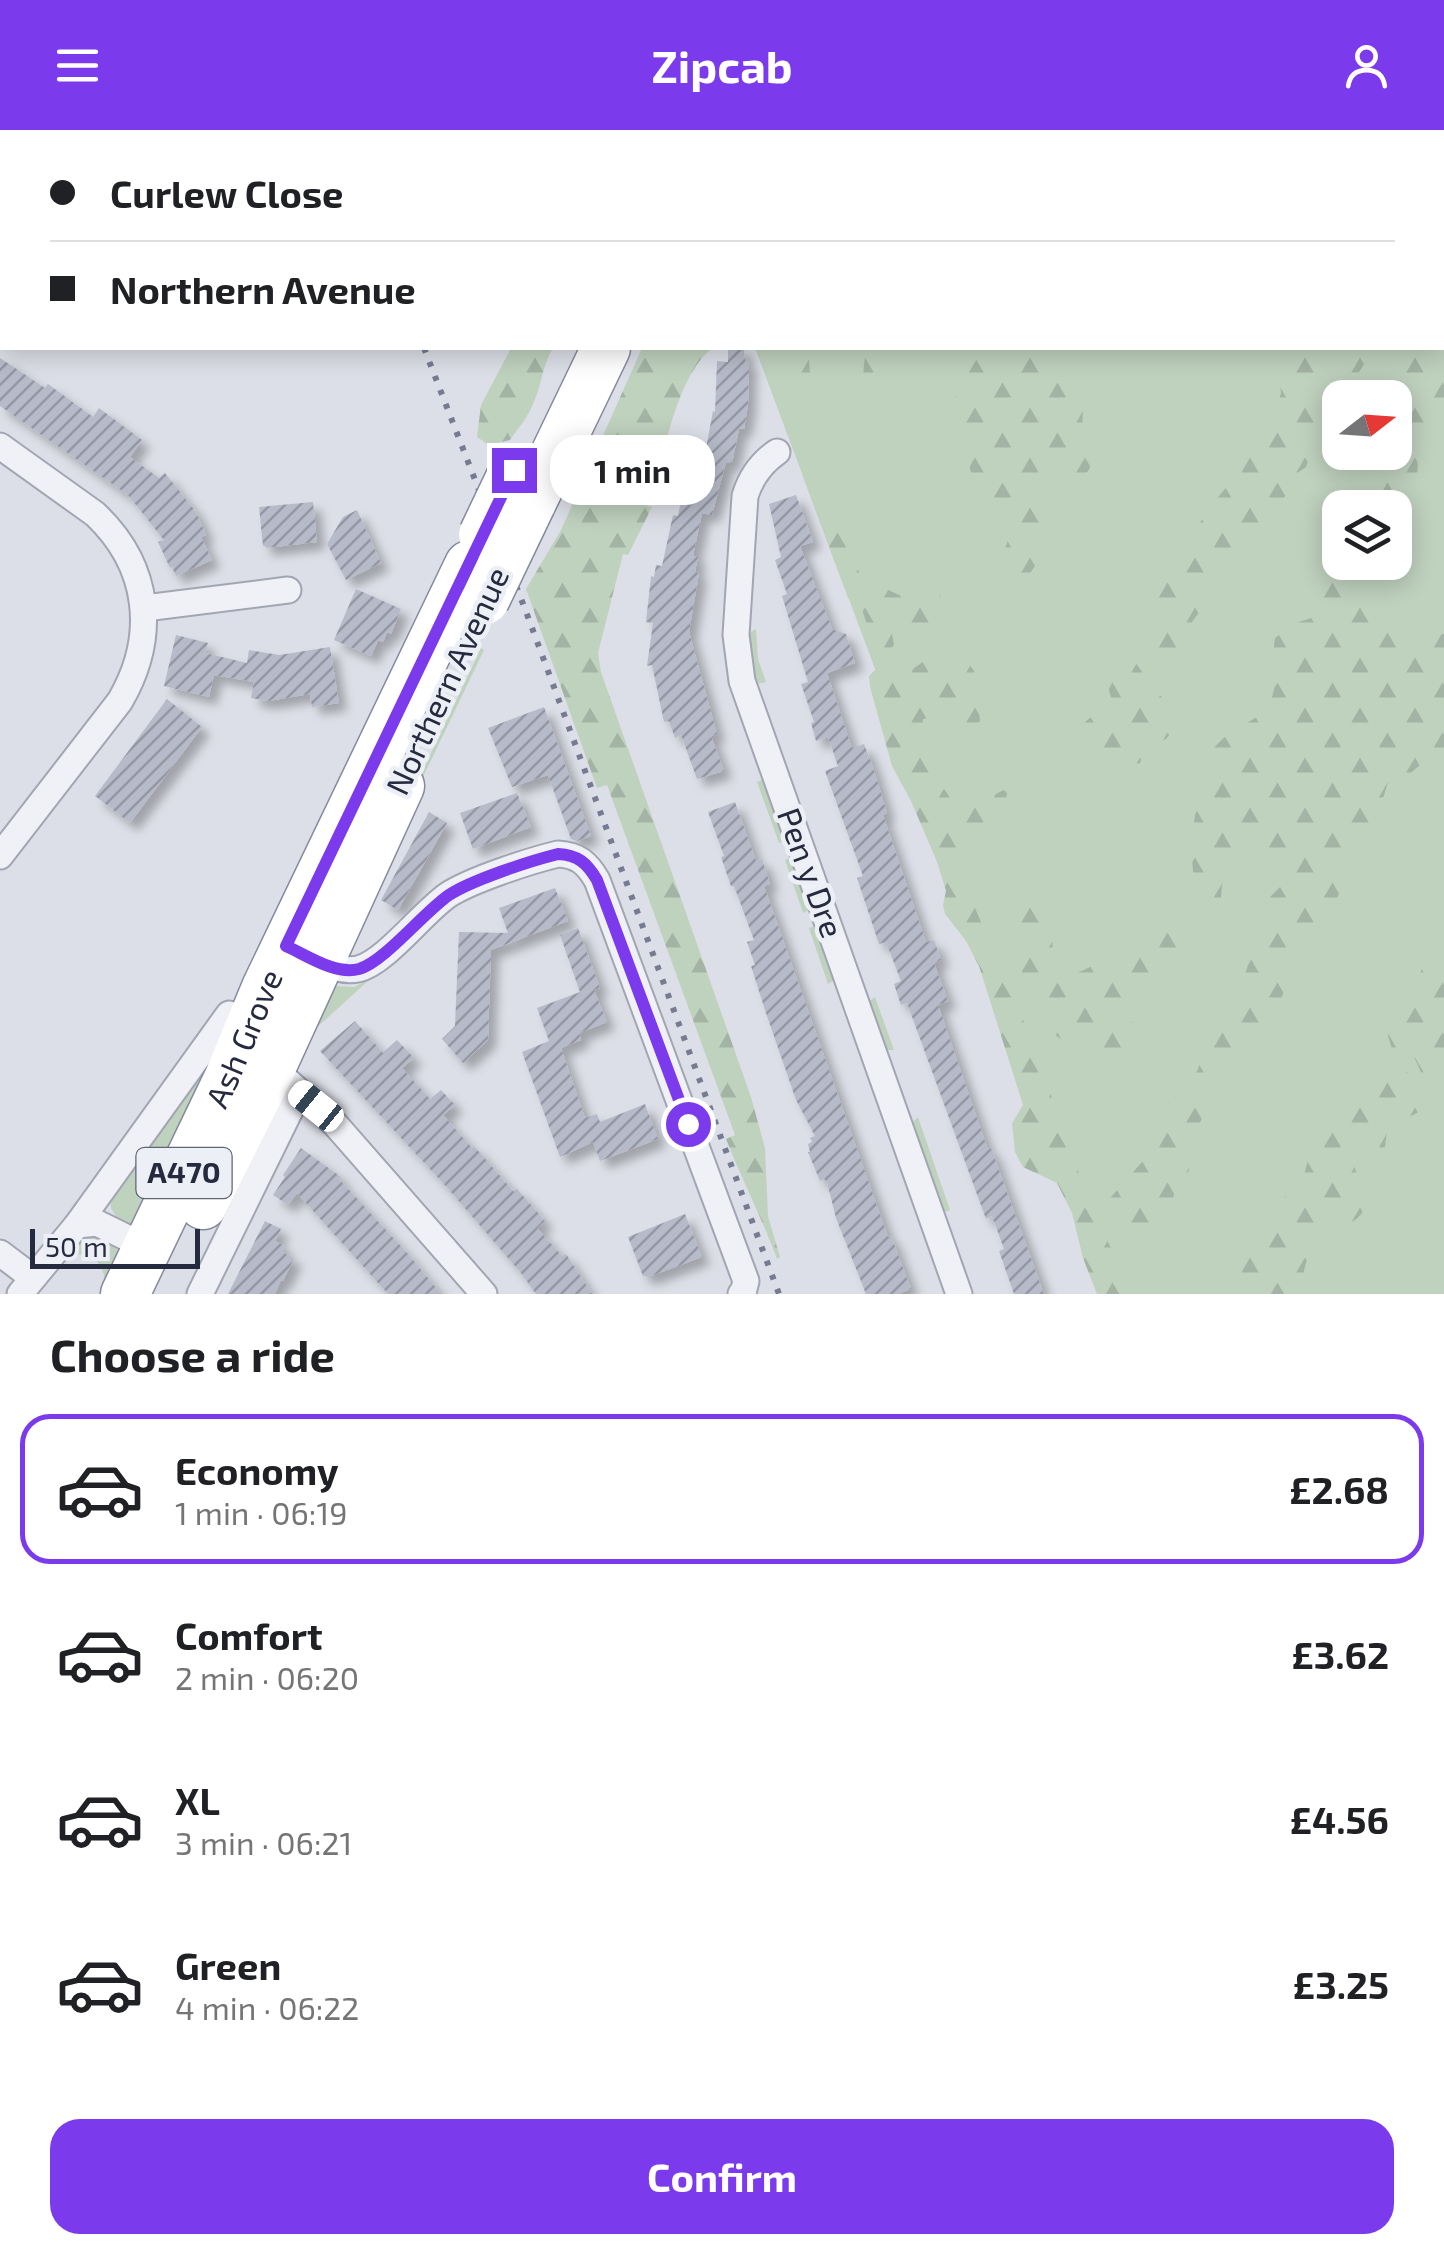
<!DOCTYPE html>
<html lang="en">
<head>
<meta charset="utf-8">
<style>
  body { margin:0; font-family:"Exo 2",sans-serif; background:#f2f2f2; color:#202124; height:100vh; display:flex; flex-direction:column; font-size:38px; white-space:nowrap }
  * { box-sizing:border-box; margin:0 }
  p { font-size:32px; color:#757577 }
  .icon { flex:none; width:55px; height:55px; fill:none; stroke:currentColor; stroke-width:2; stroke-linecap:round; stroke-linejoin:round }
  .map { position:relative; height:1164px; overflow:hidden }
  .panel { display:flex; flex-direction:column; background:#fff; flex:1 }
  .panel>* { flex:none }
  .banner { position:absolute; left:0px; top:0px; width:1445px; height:220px; box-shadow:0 5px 25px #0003; display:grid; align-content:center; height:220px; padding:0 50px; background:#fff }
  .needle { width:65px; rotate:73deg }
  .tools { position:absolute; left:1322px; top:250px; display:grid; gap:20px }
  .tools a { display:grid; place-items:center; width:90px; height:90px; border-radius:20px; background:#fff; box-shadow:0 5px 25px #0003; font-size:50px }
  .scale { position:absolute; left:30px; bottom:25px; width:170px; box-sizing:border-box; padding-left:10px; border:5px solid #262a3f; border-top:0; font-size:28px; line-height:35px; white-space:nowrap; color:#262a3f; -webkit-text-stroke:8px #eceff5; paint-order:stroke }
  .end { position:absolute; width:45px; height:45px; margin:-22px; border:12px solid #7c3aed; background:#fff; box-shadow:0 0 0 5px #fff }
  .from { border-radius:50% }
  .bubble { position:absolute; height:70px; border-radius:30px; background:#fff; box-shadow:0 5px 25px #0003; font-size:32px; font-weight:700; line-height:70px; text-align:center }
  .car { position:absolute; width:30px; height:60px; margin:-30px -15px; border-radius:12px; box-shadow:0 0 8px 2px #0007; background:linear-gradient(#fff 24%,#345 0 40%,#fff 0 76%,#345 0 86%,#fff 0) }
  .banner b { display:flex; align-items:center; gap:35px; height:95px; font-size:38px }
  .banner b+b { border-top:2px solid #e0e0e0 }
  .banner i { width:25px; height:25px; background:#202124 }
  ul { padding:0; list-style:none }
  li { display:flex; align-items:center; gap:30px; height:150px; margin:0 20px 15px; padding:0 30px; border:5px solid transparent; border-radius:30px }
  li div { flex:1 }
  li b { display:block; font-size:38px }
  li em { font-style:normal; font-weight:700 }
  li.active { border-color:#7c3aed }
  li>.icon { width:90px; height:90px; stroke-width:1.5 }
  h2 { padding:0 50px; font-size:45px; line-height:120px }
  .cta { display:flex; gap:20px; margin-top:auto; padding:20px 50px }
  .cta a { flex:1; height:115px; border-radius:30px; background:#7c3aed; color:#fff; font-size:40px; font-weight:700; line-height:115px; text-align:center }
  header { display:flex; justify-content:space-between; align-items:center; height:130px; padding:0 50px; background:#7c3aed; color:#fff; font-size:45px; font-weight:700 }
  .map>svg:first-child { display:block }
  .green { fill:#bfd2be; fill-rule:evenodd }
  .forest { fill:url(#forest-firs) }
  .building { fill:url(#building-hatch); filter:url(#shadow) }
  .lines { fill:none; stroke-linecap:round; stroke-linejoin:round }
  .street-casing { stroke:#a2a5b2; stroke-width:29 }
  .highway-casing { stroke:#84899f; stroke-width:51 }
  .street { stroke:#f0f1f6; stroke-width:25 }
  .highway { stroke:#fff; stroke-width:48 }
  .rail { stroke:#767b92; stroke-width:6; stroke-dasharray:5 10; stroke-linecap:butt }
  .highway-bridge-casing { stroke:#84899f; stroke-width:51; stroke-linecap:butt }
  .highway-bridge { stroke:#fff; stroke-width:48 }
  .route { stroke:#7c3aed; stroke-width:12 }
  .labels { text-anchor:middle; stroke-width:9; stroke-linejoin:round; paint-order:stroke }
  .shield { fill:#eceff5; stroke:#616576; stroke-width:2.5 }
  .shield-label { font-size:30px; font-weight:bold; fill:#262a3f }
  .street-label { font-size:32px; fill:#262a3f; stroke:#eceff5 }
</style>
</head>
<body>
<header><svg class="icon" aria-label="menu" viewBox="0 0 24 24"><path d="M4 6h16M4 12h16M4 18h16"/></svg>Zipcab<svg class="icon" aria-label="person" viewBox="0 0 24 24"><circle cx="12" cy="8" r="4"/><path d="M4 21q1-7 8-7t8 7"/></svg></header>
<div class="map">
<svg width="1444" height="1164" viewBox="0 0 1444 1164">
  <defs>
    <pattern id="forest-firs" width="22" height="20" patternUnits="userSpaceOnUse" patternTransform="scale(2.5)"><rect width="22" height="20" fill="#bfd2be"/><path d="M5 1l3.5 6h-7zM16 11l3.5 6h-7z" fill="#a4b4a4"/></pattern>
    <pattern id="building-hatch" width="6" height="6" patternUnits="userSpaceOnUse" patternTransform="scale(2.5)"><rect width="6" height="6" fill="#b7bac8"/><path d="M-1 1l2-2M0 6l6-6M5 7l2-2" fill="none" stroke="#9597a4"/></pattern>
    <filter id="shadow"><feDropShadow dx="8" dy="8" stdDeviation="5" flood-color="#0004"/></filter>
  </defs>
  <rect width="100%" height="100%" fill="#dddfe8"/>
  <g class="green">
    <path d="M750 0H1444V1164H1115L1006 889 755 218H1442V2H749ZM1340 268H1395V322H1340ZM1340 378H1395V432H1340Z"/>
    <polygon points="756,499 758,529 766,552 757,554 749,524 749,503"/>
    <polygon points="481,518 484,520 423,647 423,655 347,800"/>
    <polygon points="764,649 786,710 779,713 757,652"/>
    <polygon points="792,727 811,779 803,783 785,730"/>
    <polygon points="815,796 817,797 836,849 828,854 809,798"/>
    <polygon points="369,850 314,900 336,856 354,857"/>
    <polygon points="875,867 894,920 885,920 868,872"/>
    <polygon points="193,951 199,955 134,1096 120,1093 111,1078 110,1070 135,1033 150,1043 159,1030 146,1020"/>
    <polygon points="918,987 950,1080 942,1083 911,994"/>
    <path d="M90 1107C103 1107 113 1112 119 1123L105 1150C101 1126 84 1118 63 1130L79 1111Z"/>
  </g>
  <g class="forest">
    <path d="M1444 63V296L1431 306 1417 324C1420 353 1414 364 1384 368L1374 357 1371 329 1373 323 1395 322V268L1389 267 1402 231V218H1442Z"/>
    <path d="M511 218H553C542 236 542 255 533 274 528 287 518 299 510 310L489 315 477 307 481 275Z"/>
    <path d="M642 218H713C682 239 665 311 659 346L645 345 640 374 652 377 628 425 623 424 598 523 601 542 751 967 765 1018 768 1086 780 1127 777 1129C762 1088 742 1050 726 1009L735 1005 607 655 597 658 526 459 561 400Z"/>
    <polygon points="768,218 808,218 810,243 803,250 790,249"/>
    <path d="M867 218H907L903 224 886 238V252L878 272 871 273C860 259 863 235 867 218Z"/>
    <path d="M990 218H1064L1068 220 1069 232 1064 237 1063 250 1083 272C1083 282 1082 293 1083 304 1084 313 1090 318 1091 326 1094 351 1068 353 1051 349 1032 370 1050 380 1049 401 1048 417 1037 433 1029 445L1018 448 1005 445 1001 431 1009 407 1006 394 991 375 978 366 964 318V301L955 282V266L979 225Z"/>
    <path d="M1276 218H1382L1368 228 1354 250 1340 266 1331 286 1314 296 1313 316 1306 337 1296 344 1289 354 1283 372 1267 391 1252 399 1238 417 1231 428V439L1192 492 1187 510V525L1176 536H1164L1155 527C1157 513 1161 496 1156 483 1153 473 1150 468 1148 457L1176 438 1207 380 1243 338 1272 290 1281 263Z"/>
    <path d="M802 344 820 368 826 371C827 376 826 381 827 387 830 399 845 407 851 419 857 432 858 445 866 457H882L899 465 912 461 930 450 937 452 941 459 935 504 928 510 917 514 908 512 895 496 892 504 894 515 889 521H880C872 512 863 483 859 470L848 468Z"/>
    <path d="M1340 422V432L1379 433 1366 483 1371 495 1389 501 1444 504V623L1438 620 1407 646 1388 652 1379 682 1344 729 1340 761 1330 786 1315 807 1295 825 1292 844 1270 893 1248 904 1235 935 1218 957 1189 1014V1040L1174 1062 1173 1075 1164 1087 1160 1099 1151 1116 1140 1120 1124 1106 1108 1086 1111 1067 1142 1032 1160 986 1197 941 1218 892 1236 872 1248 835 1263 810 1260 777 1281 756 1283 731C1276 726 1269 718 1261 716 1224 707 1221 752 1221 777L1211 782 1196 776 1191 717 1195 685 1206 661 1212 640V620C1217 615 1223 607 1230 603 1250 589 1270 587 1274 558 1276 542 1272 525 1275 508L1296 493 1314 487 1322 465 1324 434Z"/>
    <path d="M927 529 950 538 964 531C985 544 977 569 980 591 971 601 965 604 951 603L940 586 923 589C920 613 942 666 962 680L1004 660 1007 663 1006 671 966 738V757L1032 911 1089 1072 1119 1135 1136 1164H1097L1083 1128 1072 1083 1057 1053 1023 1037 1015 1022 1012 993 1023 975 979 836 966 811 945 784 943 775 946 761 937 732 911 671 892 636 870 557 869 546C886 528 888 538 907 543Z"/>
    <path d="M1121 531 1135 532 1156 561 1171 577 1175 598 1166 609 1146 616 1140 633C1109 639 1106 631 1083 612L1085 592 1102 578 1111 567 1105 548 1114 534Z"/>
    <path d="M1032 763H1039L1048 767C1056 795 1046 819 1062 844L1071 846 1128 819 1138 806 1154 794 1175 797 1188 812C1186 852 1160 837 1147 865L1130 869 1118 875 1119 882 1134 893 1139 908 1129 929C1109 935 1096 923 1087 907L1077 905 1061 909 1055 905 1039 870 1014 829V811L1024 768Z"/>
    <polygon points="1444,823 1444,927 1443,943 1434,948 1421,942 1414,927 1393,922 1388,906 1390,891 1406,856 1418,848 1425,832"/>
    <path d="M1399 938 1409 943 1421 980C1409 990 1397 987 1388 995L1384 1023C1373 1027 1363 1023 1352 1027 1354 1042 1366 1059 1365 1074 1364 1095 1327 1100 1313 1110 1309 1128 1299 1145 1303 1164H1230L1242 1138 1253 1123 1256 1111 1269 1100 1290 1057 1304 1045 1314 1008 1323 1000 1341 991 1351 970 1372 960 1373 949 1385 942Z"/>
  </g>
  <g class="building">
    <polygon points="728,218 744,218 745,231 749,232 748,274 744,299 739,299 732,333 726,332 712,385 702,383 693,426 698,426 695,442 699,443 689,502 717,604 711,606 724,641 697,649 681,605 675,608 669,591 664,592 652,535 647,536 653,493 646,492 651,446 654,447 656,435 662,436 673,385 678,386 690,326 704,329 713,281 715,282 717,231 728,232"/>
    <polygon points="0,228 45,258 48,254 93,287 99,278 142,310 130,327 159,348 165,343 196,382 206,405 201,407 212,430 176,446 172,437 170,438 158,412 164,410 128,365 0,276"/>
    <polygon points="796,365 813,412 800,416 832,499 846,504 855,533 827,543 852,618 864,614 873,637 887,683 883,685 926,812 934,810 941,830 934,833 948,871 938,875 988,1020 991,1018 1044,1164 1014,1164 999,1121 1004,1119 992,1086 986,1089 907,873 901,875 894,854 901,851 886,812 879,814 857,748 863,746 825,641 838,636 828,607 816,611 811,593 814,592 801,554 808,552 782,466 787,464 775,430 781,427 769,374"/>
    <polygon points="313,372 317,412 266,418 265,416 263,416 259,377"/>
    <polygon points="357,380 381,433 346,450 327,414 343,387"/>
    <polygon points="356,459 401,479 391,504 387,502 383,512 378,510 371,526 334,510"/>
    <polygon points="176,505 208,513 205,523 247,533 249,520 279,525 330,517 339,573 312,577 310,564 268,571 251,568 254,552 214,545 209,567 164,556"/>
    <polygon points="167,569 202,597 130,693 95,666"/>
    <polygon points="544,577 591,706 577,711 571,709 548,645 512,657 488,598"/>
    <polygon points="517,663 531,697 473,719 460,683"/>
    <polygon points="735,672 756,731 762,729 770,754 764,756 888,1107 891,1106 911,1159 898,1164 866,1164 836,1088 827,1052 824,1049 820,1051 808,1022 810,1022 808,1014 812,1012 810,1008 815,1006 796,970 766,883 751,836 755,835 747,812 754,810 734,756 731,756 721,727 724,726 708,682"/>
    <polygon points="429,682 447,693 398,780 381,770"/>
    <polygon points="555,758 568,791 491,820 488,910 463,933 442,909 455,896 459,802 508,803 499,778"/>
    <polygon points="578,798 600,858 594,860 607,892 579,903 581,910 561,918 585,988 597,984 600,992 645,974 658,1009 600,1031 593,1012 560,1027 522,922 549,911 537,878 580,862 560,805"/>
    <polygon points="355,891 383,923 397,910 414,928 402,938 430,969 441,960 455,975 443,985 472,1018 474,1016 514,1062 517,1059 545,1091 537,1098 562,1126 566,1124 592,1164 536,1164 521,1143 444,1054 320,921"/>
    <polygon points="301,1018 341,1047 339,1049 409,1125 441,1164 388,1164 297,1063 288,1075 273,1065 285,1047 283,1045"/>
    <polygon points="685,1084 702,1127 651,1146 643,1146 628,1107"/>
    <polygon points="265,1091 281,1099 275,1111 285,1116 282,1122 294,1128 283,1151 281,1150 275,1164 228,1164"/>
  </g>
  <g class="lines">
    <defs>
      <g id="street">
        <polyline points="125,0 126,2"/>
        <polyline points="497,2 498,0"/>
        <path d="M0 316 95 384C150 436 158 506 120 571L0 726"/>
        <path d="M777 322C761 333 751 347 745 366L736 505 742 551 959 1164"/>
        <polyline points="145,478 288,460"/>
        <path d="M313 828C327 835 342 842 358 839 385 833 423 782 448 765 471 750 529 731 558 724 578 725 587 733 597 750L739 1132 746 1151 743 1163 741 1164"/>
        <polyline points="263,934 283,947 335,994 484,1164"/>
        <polyline points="77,1095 229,884"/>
        <polyline points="0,1123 33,1148"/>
        <polyline points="20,1164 77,1095 97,1093 148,1118"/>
        <polyline points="200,1164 299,962"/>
      </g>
      <g id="highway">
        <polyline points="672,2 673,0"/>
        <polyline points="709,2 711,0"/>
        <polyline points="531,374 606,218"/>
        <polyline points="203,1075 271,938 400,656"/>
        <path id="s1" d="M125 1164 229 947 266 858 469 435"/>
      </g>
    </defs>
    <use href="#street" class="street-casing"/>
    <use href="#highway" class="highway-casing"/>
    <use href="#street" class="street"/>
    <use href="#highway" class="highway"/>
    <g class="rail">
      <polyline points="339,0 340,2"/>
      <polyline points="424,218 525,479 779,1164"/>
    </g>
    <defs>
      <g id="highway-bridge">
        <polyline points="483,405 514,340"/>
        <polyline points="485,470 531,374"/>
      </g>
    </defs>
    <use href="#highway-bridge" class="highway-bridge-casing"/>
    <use href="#highway-bridge" class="highway-bridge"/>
  </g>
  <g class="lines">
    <path class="route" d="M514 340 286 816C308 826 335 845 359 839 384 832 424 782 449 765 472 750 530 731 558 724 578 725 587 733 597 750L688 994"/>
  </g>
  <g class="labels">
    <rect class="shield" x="136.5" y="1018" width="95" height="50" rx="8"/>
    <g class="shield-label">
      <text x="184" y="1053">A470</text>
    </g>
    <g class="street-label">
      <text transform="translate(448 551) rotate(-65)" y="11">Northern Avenue</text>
      <text transform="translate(810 743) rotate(70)" y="11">Pen y Dre</text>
      <text dy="11" stroke="none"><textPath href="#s1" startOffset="282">Ash Grove</textPath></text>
    </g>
  </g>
</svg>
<div class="tools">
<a><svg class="needle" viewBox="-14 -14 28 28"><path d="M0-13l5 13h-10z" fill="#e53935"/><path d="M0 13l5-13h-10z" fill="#757577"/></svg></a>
<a><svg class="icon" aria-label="layers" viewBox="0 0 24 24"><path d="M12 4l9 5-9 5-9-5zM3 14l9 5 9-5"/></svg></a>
</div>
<div class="scale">50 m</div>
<i class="end from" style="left:688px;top:994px"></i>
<i class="end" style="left:514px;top:340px"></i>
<div class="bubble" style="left:550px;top:305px;width:165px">1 min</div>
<i class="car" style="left:316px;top:976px;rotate:309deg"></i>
<div class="banner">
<b><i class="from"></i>Curlew Close</b>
<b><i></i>Northern Avenue</b>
</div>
</div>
<section class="panel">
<h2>Choose a ride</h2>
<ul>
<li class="active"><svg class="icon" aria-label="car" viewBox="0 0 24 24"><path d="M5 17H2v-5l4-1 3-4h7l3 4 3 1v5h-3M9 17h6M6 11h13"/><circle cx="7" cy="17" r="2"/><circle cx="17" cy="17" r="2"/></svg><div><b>Economy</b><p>1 min · 06:19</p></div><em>£2.68</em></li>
<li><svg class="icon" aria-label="car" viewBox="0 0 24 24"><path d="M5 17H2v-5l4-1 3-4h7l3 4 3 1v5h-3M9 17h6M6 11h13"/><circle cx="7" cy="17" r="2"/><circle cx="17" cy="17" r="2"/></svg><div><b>Comfort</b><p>2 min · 06:20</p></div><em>£3.62</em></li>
<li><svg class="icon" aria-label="car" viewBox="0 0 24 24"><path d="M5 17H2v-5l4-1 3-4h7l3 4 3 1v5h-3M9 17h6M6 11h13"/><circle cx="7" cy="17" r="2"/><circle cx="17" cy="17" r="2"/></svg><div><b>XL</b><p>3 min · 06:21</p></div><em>£4.56</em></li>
<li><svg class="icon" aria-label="car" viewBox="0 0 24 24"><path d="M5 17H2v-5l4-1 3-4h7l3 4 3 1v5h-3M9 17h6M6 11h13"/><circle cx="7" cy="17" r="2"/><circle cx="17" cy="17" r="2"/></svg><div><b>Green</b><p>4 min · 06:22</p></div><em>£3.25</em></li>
</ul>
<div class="cta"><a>Confirm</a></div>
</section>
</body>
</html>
